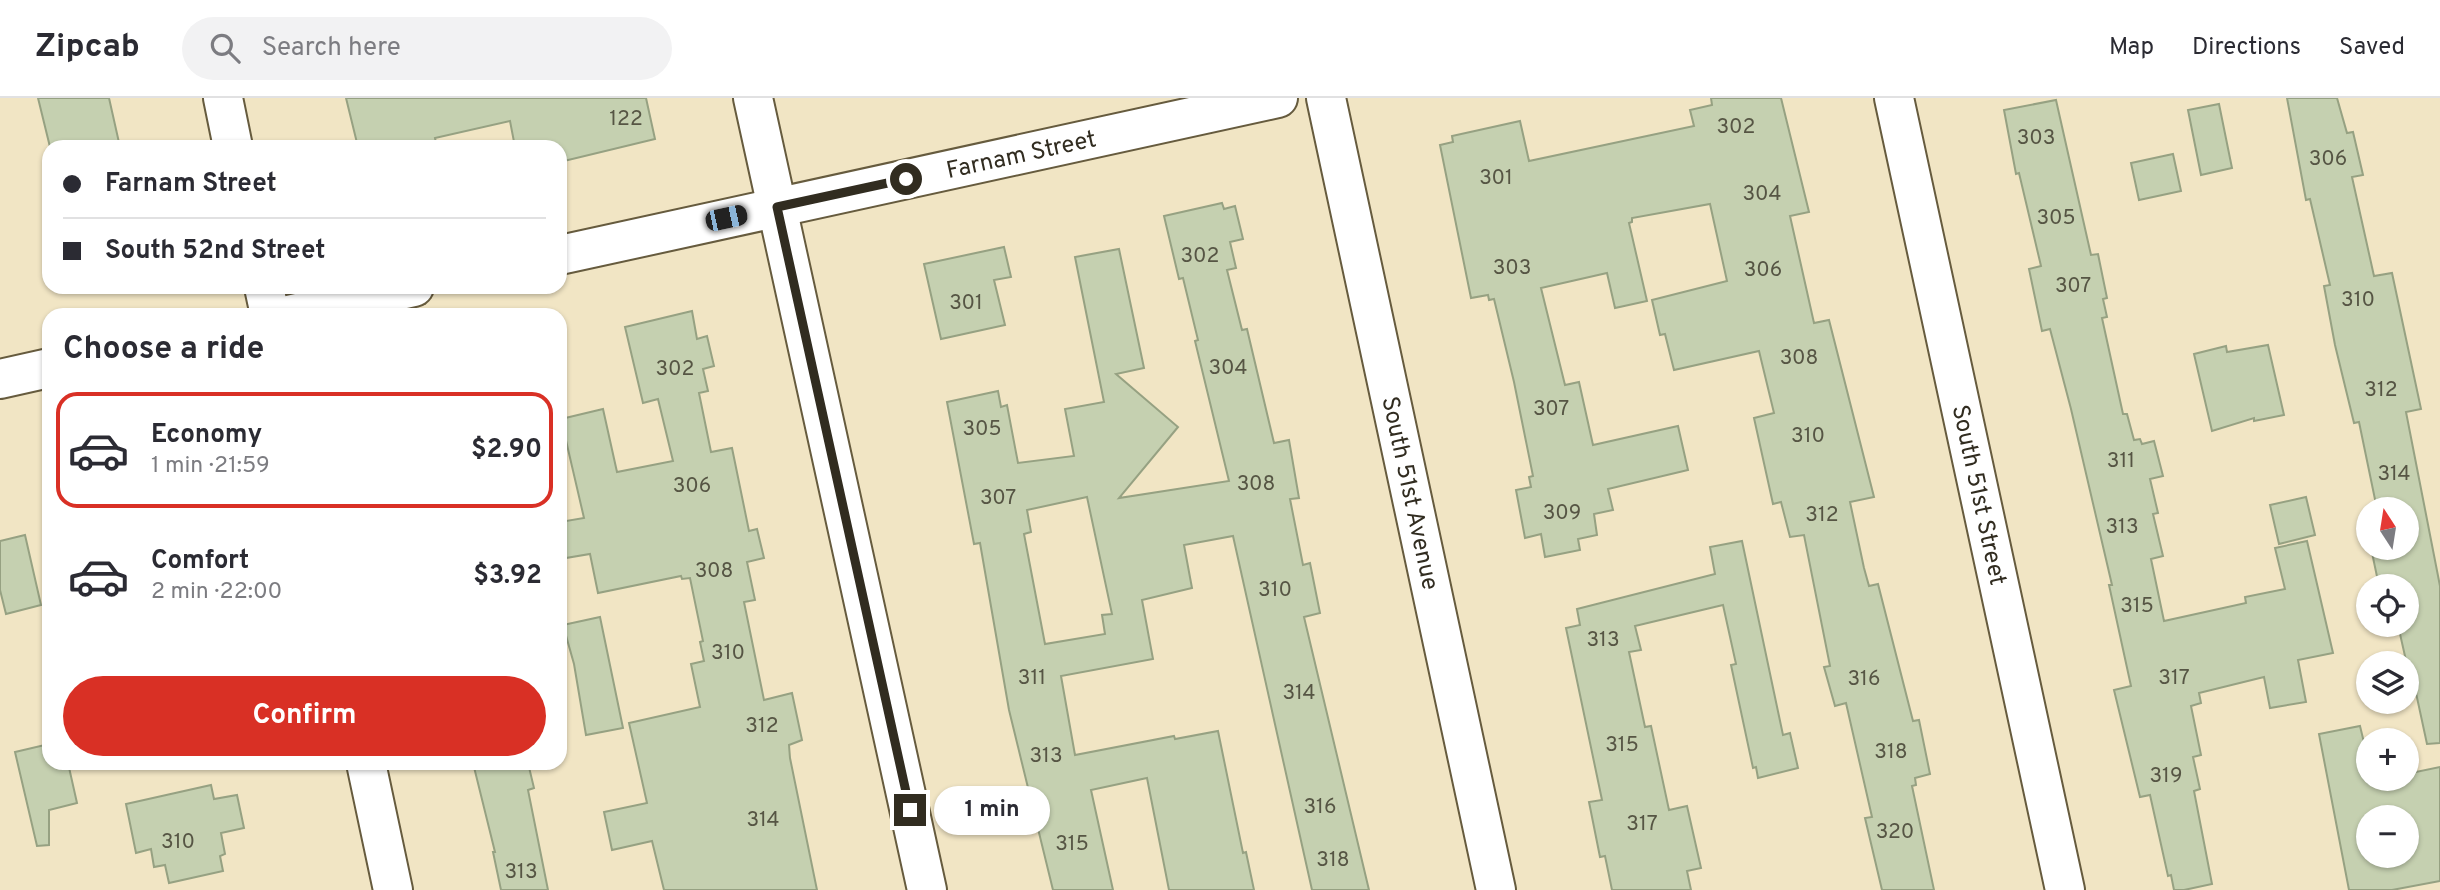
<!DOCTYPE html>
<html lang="en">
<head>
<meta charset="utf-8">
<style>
  body { margin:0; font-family:Overpass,sans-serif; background:#f2f2f3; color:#2b2b33; height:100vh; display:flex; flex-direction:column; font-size:26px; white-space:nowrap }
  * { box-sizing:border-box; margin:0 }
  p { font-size:23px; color:#7c7c81 }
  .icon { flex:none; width:38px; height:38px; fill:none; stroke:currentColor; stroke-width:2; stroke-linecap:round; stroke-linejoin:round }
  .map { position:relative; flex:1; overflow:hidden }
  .side { position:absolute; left:42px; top:210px; width:525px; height:462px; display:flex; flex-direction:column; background:#fff; border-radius:21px; box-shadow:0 2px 5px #0004 }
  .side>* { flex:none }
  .guide { position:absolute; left:42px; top:42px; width:525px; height:154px; border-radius:21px; box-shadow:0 2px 5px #0004; display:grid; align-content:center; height:154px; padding:0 21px; background:#fff }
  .needle { width:46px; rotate:348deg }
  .fabs { position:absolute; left:2356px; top:399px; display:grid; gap:14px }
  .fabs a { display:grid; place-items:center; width:63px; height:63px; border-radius:50%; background:#fff; box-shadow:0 2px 5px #0004; font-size:35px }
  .end { position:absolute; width:32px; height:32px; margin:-16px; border:9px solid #312c20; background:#fff; box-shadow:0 0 0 4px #fff }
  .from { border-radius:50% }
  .bubble { position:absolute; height:49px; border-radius:24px; background:#fff; box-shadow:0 2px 5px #0004; font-size:23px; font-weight:700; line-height:49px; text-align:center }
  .car { position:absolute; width:21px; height:42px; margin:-21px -10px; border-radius:9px; box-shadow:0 0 5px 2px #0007; background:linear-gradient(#222 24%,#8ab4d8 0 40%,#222 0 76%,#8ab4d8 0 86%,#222 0) }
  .guide b { display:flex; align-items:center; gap:24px; height:66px; font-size:26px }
  .guide b+b { border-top:2px solid #e1e1e2 }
  .guide i { width:18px; height:18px; background:#2b2b33 }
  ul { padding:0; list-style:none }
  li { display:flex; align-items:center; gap:21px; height:116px; margin:0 14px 10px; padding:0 7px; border:4px solid transparent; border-radius:21px }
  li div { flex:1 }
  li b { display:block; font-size:26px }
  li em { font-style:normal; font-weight:700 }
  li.on { border-color:#d93025 }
  li>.icon { width:63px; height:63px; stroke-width:1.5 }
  h2 { padding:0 21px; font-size:32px; line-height:84px }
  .cta { display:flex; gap:14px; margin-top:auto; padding:14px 21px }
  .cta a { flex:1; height:80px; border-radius:42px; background:#d93025; color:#fff; font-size:28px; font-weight:700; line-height:80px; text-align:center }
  header { display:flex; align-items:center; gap:42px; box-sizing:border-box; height:98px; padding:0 35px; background:#fff; border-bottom:2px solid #e1e1e2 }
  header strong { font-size:33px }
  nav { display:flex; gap:38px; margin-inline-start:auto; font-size:24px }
  .search { width:490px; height:63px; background:#f2f2f3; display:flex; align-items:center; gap:18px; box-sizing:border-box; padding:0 24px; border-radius:38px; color:#7c7c81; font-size:26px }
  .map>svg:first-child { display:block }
  .building { fill:#c5d0b0; stroke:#96a182; stroke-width:2; fill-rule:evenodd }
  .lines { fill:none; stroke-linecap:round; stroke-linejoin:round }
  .minor-casing { stroke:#665b3e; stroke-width:42 }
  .major-casing { stroke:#665b3e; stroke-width:42 }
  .minor { stroke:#fff; stroke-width:38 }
  .major { stroke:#fff; stroke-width:38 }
  .route { stroke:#312c20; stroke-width:9 }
  .labels { text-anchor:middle; stroke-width:7; stroke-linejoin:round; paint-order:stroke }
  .number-label { font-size:21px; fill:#565544 }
  .street-label { font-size:24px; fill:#312c20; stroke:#f1e5c4 }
</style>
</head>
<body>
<header>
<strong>Zipcab</strong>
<div class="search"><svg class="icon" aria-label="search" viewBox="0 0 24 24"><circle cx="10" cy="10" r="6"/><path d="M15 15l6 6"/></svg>Search here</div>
<nav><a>Map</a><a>Directions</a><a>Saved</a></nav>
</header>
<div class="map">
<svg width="2440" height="792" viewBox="0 0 2440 792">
  <rect width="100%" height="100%" fill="#f1e5c4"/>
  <g class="building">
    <polygon points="38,0 109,0 120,49 50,49"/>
    <polygon points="346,0 646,0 655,41 560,64 560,49 515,49 510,23 435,40 437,49 358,49"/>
    <polygon points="1711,0 1781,0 1809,114 1790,118 1814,225 1829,222 1874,399 1850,404 1864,470 1869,488 1878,486 1913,623 1919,622 1930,676 1915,680 1916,687 1912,688 1934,792 1882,792 1865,720 1872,719 1846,605 1835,608 1824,569 1830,568 1804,437 1790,439 1781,404 1773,406 1754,320 1774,315 1759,253 1674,272 1665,236 1660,237 1652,202 1727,183 1710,106 1632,120 1632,124 1629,125 1647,203 1615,210 1607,175 1541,190 1565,287 1579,284 1593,347 1678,328 1688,372 1608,391 1613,412 1594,416 1597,437 1578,441 1580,452 1545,459 1541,436 1525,440 1516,392 1531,389 1529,379 1533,378 1514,284 1494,201 1489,202 1488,197 1471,200 1440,47 1453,44 1452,38 1520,23 1529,63 1694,28 1690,12 1712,7"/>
    <polygon points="2287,0 2337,0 2347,35 2353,34 2363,77 2352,79 2374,178 2392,175 2421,311 2406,314 2440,488 2440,645 2427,646 2410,567 2407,567 2398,527 2406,527 2406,488 2379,488 2371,450 2406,450 2406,411 2377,411 2359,324 2354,325 2335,247 2324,188 2330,187 2310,101 2306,102"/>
    <polygon points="2056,2 2091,157 2098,156 2107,200 2103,201 2107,219 2102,220 2123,316 2127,316 2134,342 2140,341 2142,346 2154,343 2163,378 2150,381 2158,415 2153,416 2163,458 2151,461 2164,523 2246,505 2245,499 2285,491 2275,450 2307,443 2333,555 2298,562 2306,604 2270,610 2264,579 2199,595 2201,605 2191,608 2201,657 2193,659 2200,691 2194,693 2212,786 2184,792 2174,792 2171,777 2168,778 2150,697 2140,699 2114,592 2131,588 2109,487 2112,487 2071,311 2050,231 2042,233 2029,171 2041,168 2019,75 2016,76 2004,12"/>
    <polygon points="2219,6 2232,70 2201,77 2188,12"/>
    <polygon points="2173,56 2181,93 2139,102 2131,65"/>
    <path d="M1222 105 1224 111 1235 108 1243 141 1230 144 1236 170 1227 172 1242 232 1247 231 1274 345 1289 342 1299 400 1290 401 1303 467 1310 465 1320 515 1304 519 1369 792H1312L1233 438 1184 447 1192 490 1142 502 1153 561 1061 578 1075 657 1174 638 1175 641 1218 633 1243 755 1246 754 1254 792H1169L1147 680 1091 692 1113 792H1053L1009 612 980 445 974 446 947 304 998 293 1001 309 1007 307 1018 365 1074 358 1065 311 1104 304 1075 159 1119 151 1144 270 1116 276 1178 329 1119 400 1229 383 1195 243 1198 242 1183 180 1179 181 1164 118ZM1087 399 1112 516 1102 517 1105 536 1045 546 1024 436 1031 434 1027 412Z"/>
    <polygon points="1004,149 1011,179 994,182 1005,227 941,241 924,166"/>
    <polygon points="692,213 697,241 707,238 714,268 703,271 708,293 699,295 711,354 732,350 749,433 757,431 764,460 747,464 755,502 744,504 764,602 792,595 802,642 789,647 790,660 817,792 664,792 652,743 612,752 604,714 647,705 629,625 700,609 691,566 704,563 700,544 703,543 690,480 682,481 681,478 598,495 590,456 560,461 560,424 584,420 561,321 603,311 617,374 673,363 658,301 643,305 625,229"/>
    <polygon points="2268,247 2284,317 2254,323 2254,320 2212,333 2194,256 2226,248 2227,254"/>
    <polygon points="2306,399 2315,437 2279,446 2270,407"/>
    <polygon points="25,437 41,507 6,516 0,492 0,443"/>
    <polygon points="1742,443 1783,637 1790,635 1798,670 1758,680 1756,669 1753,670 1731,567 1736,566 1723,507 1635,528 1641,552 1629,554 1645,629 1651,628 1669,712 1687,708 1701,770 1687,773 1691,792 1612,792 1605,758 1600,759 1589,704 1602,702 1566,530 1580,527 1577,511 1715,476 1710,449"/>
    <polygon points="600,519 623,630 586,637 574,566 563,527"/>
    <path d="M2360 628 2368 661V685L2406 681V676L2440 669V783L2392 792H2349L2319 636ZM2368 719H2406V758H2368Z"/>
    <polygon points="49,646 49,665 68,665 77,705 49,712 49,747 37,748 15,654"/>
    <polygon points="473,665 528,665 534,690 528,692 548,792 501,792 493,754 495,754"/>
    <polygon points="211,687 214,701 237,697 244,730 221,735 225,756 220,758 223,773 169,785 165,767 154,769 151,751 136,755 126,706"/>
  </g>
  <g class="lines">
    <defs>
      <g id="minor">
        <polyline points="223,0 233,49"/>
        <polyline points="753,0 927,792"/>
        <path id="s1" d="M1326 0 1496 792"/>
        <path id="s2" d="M1894 0 2065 792"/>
        <polyline points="264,189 270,217"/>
        <polyline points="366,665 393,792"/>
      </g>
      <g id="major">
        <path id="s3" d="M560 157 1278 0"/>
        <polyline points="288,217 414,189"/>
        <polyline points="0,281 49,270"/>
      </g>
    </defs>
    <use href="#minor" class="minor-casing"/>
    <use href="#major" class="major-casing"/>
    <use href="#minor" class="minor"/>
    <use href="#major" class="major"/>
  </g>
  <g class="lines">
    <polyline class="route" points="906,81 777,109 910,712"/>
  </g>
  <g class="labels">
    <g class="number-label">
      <text x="626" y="27">122</text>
      <text x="1736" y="35">302</text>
      <text x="2036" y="46">303</text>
      <text x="2328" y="67">306</text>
      <text x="1496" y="86">301</text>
      <text x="1762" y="102">304</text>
      <text x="2056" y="126">305</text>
      <text x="1200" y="164">302</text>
      <text x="1512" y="176">303</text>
      <text x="1763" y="178">306</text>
      <text x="2073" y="194">307</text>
      <text x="2358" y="208">310</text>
      <text x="966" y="211">301</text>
      <text x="1799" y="266">308</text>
      <text x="1228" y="276">304</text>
      <text x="675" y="277">302</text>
      <text x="2381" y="298">312</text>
      <text x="1551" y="317">307</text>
      <text x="982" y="337">305</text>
      <text x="1808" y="344">310</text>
      <text x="2121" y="369">311</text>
      <text x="2394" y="382">314</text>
      <text x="1256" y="392">308</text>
      <text x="692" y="394">306</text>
      <text x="998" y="406">307</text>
      <text x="1562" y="421">309</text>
      <text x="1822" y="423">312</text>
      <text x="2122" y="435">313</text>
      <text x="714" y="479">308</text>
      <text x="1275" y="498">310</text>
      <text x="2137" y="514">315</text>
      <text x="1603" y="548">313</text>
      <text x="728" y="561">310</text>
      <text x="1032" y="586">311</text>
      <text x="2174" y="586">317</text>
      <text x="1864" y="587">316</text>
      <text x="1299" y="601">314</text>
      <text x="762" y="634">312</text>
      <text x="1622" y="653">315</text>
      <text x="1891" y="660">318</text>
      <text x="1046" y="664">313</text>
      <text x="2166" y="684">319</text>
      <text x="1320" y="715">316</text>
      <text x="763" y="728">314</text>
      <text x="1642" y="732">317</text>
      <text x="1895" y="740">320</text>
      <text x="178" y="750">310</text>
      <text x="1072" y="752">315</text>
      <text x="1333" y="768">318</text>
      <text x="521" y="780">313</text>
    </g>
    <g class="street-label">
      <text dy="8" stroke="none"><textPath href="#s3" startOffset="472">Farnam Street</textPath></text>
      <text dy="8" stroke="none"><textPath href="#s1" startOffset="404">South 51st Avenue</textPath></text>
      <text dy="8" stroke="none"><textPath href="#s2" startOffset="406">South 51st Street</textPath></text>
    </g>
  </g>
</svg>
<div class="fabs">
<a><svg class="needle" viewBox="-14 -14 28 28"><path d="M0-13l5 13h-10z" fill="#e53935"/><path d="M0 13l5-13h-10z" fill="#7c7c81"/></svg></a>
<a><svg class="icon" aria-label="locate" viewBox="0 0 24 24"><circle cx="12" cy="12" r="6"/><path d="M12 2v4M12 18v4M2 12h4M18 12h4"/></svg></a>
<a><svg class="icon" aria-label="layers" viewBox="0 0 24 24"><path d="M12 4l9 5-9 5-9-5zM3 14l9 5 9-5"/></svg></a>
<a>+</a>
<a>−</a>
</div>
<i class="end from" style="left:906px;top:81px"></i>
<i class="end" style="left:910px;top:712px"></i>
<div class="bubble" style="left:934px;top:688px;width:116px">1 min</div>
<i class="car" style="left:726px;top:120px;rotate:78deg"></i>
<div class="guide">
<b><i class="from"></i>Farnam Street</b>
<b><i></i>South 52nd Street</b>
</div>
<section class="side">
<h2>Choose a ride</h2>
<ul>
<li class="on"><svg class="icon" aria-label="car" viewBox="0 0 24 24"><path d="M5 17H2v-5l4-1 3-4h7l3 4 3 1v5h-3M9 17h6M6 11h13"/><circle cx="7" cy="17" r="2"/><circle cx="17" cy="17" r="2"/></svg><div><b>Economy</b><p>1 min · 21:59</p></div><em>$2.90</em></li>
<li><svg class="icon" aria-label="car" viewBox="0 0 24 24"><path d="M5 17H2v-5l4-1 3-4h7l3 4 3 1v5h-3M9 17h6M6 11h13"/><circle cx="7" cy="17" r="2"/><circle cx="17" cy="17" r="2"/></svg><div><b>Comfort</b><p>2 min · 22:00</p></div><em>$3.92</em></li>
</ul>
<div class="cta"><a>Confirm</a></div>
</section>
</div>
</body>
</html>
